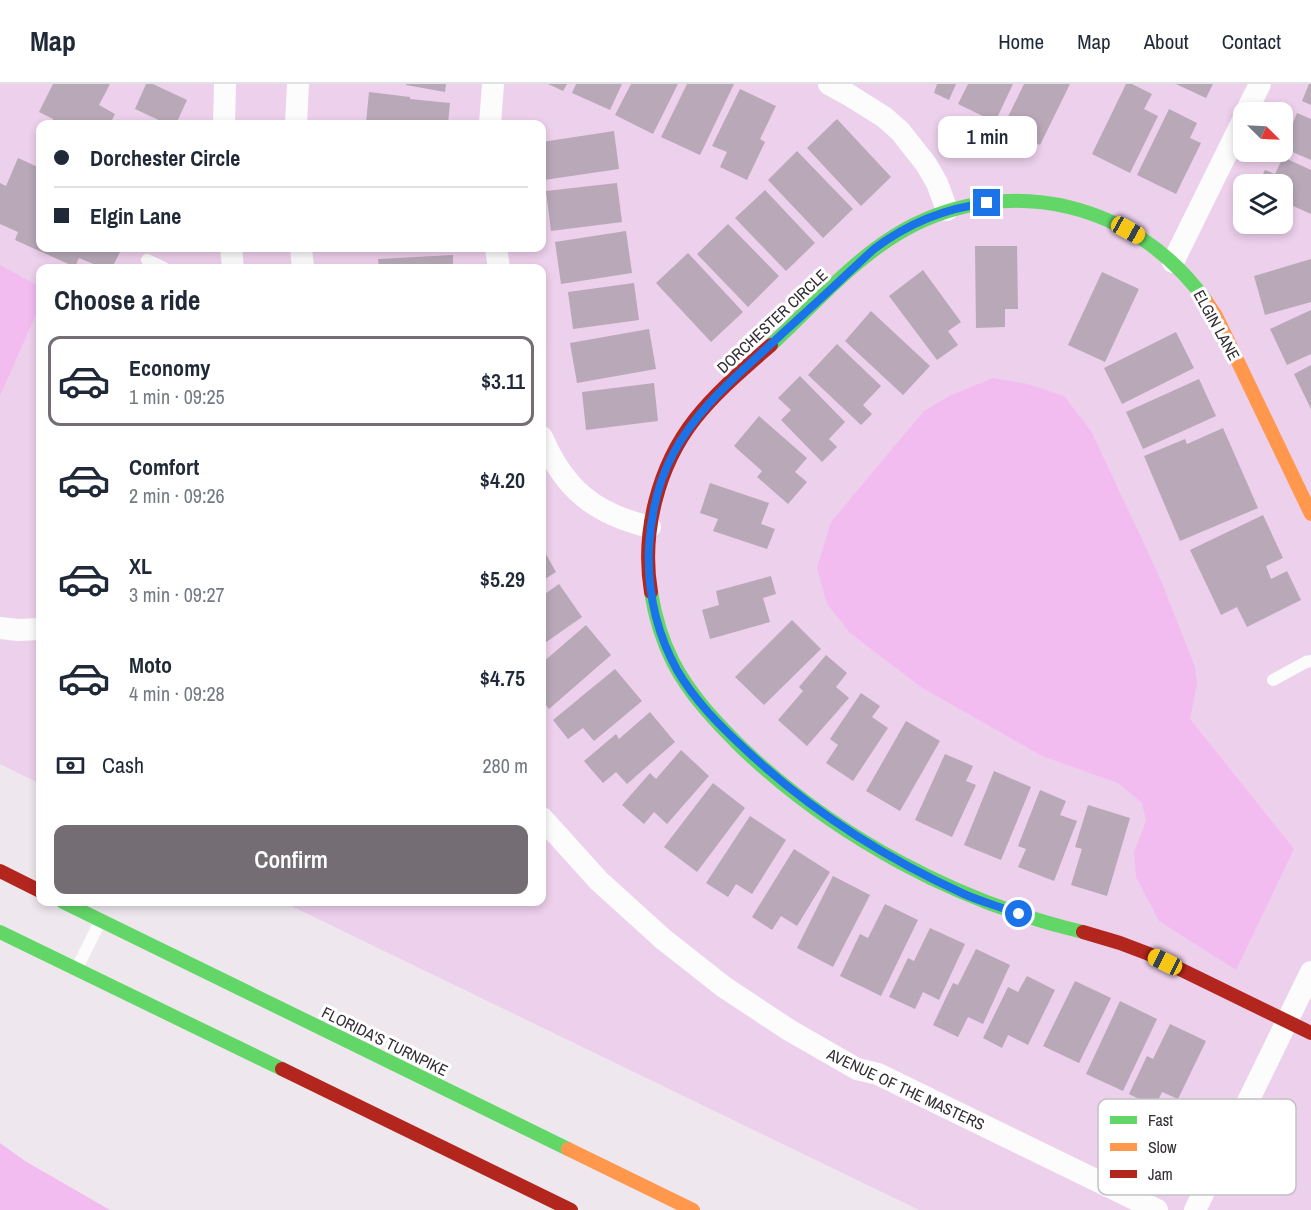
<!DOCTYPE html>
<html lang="en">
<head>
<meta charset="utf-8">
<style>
  body { margin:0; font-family:"Archivo Narrow",sans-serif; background:#f6f6f7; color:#1f2937; height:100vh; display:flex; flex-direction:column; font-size:22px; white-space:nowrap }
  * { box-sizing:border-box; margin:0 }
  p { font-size:20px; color:#747a83 }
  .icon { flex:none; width:33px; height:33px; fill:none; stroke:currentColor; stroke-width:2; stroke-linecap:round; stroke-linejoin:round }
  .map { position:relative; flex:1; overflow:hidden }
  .side { position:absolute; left:36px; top:180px; width:510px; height:642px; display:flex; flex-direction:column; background:#fff; border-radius:12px; box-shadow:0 3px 9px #0003 }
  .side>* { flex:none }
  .top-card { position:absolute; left:36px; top:36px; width:510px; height:132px; border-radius:12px; box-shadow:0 3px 9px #0003; display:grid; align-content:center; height:132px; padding:0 18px; background:#fff }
  .needle { width:39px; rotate:114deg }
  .controls { position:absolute; left:1233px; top:18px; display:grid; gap:12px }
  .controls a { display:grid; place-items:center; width:60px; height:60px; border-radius:12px; background:#fff; box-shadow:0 3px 9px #0003; font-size:30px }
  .end { position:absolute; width:27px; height:27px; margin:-14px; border:8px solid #1a73e8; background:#fff; box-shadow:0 0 0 3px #fff }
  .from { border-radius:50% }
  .bubble { position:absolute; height:42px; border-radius:12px; background:#fff; box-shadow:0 3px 9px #0003; font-size:20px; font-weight:600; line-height:42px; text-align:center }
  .car { position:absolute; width:18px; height:36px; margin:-18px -9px; border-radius:8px; box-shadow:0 0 4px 2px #0007; background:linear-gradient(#f5c518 24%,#345 0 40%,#f5c518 0 76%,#345 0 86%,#f5c518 0) }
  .top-card b { display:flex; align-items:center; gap:21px; height:57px; font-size:22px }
  .top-card b+b { border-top:2px solid #e0e1e3 }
  .top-card i { width:15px; height:15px; background:#1f2937 }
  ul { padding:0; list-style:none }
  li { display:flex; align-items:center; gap:18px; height:90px; margin:0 12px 9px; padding:0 6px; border:3px solid transparent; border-radius:12px }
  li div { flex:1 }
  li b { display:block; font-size:22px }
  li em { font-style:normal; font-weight:600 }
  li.current { border-color:#746e74 }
  li>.icon { width:54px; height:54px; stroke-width:1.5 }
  h2 { padding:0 18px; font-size:27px; line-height:72px }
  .pay { display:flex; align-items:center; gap:15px; height:66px; padding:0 18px; font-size:22px }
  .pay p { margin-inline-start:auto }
  .cta { display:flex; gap:12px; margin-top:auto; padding:12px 18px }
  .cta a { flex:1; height:69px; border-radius:12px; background:#746e74; color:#fff; font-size:24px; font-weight:600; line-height:69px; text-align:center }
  header { display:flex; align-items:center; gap:36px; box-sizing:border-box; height:84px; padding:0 30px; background:#fff; border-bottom:2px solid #e0e1e3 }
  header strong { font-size:28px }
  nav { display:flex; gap:33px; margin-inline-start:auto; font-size:21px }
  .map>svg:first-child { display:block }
  .green { fill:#edd0eb; fill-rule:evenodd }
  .water { fill:#f3bcf0 }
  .building { fill:#b8a8b8 }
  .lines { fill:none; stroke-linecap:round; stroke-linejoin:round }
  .lane { stroke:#fcfcfc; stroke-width:12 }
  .street { stroke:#fcfcfc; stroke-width:22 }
  .fast { stroke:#63d668; stroke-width:14 }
  .slow { stroke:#ff974d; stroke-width:14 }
  .jam { stroke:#b3261e; stroke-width:14 }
  .route { stroke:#1a73e8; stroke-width:8 }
  .labels { text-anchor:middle; stroke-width:6; stroke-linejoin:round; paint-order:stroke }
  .street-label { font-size:16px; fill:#322d32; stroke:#fff }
  .key { fill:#fff; stroke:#c2c0c2; stroke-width:1.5 }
  .key-label { font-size:16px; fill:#322d32 }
</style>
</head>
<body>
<header>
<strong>Map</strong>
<nav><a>Home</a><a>Map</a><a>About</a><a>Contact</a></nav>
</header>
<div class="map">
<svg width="1311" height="1126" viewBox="0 0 1311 1126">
  <rect width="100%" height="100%" fill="#eee8ee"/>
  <path class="green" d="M0 0H1311V1126H919L283 818H542V184H40V700L0 680ZM1244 28H1282V68H1244ZM40 40H542V164H40ZM1244 100H1282V140H1244Z"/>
  <g class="water">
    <polygon points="0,181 40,203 40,221 0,312"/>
    <polygon points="993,294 1028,300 1064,312 1091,347 1140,451 1162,499 1195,583 1197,600 1190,635 1294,765 1236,886 1159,837 1136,793 1134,768 1146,737 1142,719 1118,699 1042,672 921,603 850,549 827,520 817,484 831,438 924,327 951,311"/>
    <polygon points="0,1059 25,1077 110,1126 0,1126"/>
  </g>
  <g class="building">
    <polygon points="53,0 110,0 99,21 115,30 110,40 50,40 53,35 39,28"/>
    <polygon points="146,0 153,0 187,16 176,40 167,40 135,25"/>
    <polygon points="406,0 446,0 445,8 406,1"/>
    <polygon points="548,0 567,0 563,7"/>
    <polygon points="576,0 622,0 610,26 572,9"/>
    <polygon points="631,0 678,0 653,50 615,31"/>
    <polygon points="687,0 734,0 700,71 661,53"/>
    <polygon points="937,0 956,0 949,16 934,9"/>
    <polygon points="968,0 1013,0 995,38 958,20"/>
    <polygon points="1024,0 1070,0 1040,61 1003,43"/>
    <polygon points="1126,0 1132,0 1152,10 1144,25 1158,32 1130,89 1092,70"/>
    <polygon points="1176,0 1213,0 1206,14"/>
    <polygon points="1309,0 1311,0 1311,21 1302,17"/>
    <polygon points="740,5 776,22 760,55 765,58 747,96 720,83 727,68 712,62"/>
    <polygon points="369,8 410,13 410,15 450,19 448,40 383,40 366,39"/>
    <polygon points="1169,25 1197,39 1190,54 1201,59 1176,110 1137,91"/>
    <polygon points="1297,29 1311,35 1311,76 1283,64"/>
    <polygon points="837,35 891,93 861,122 807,64"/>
    <polygon points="614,47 619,85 544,96 542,82 542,58"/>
    <polygon points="797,67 853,125 823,154 768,96"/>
    <polygon points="1283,73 1311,86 1311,130 1282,117 1282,100 1258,100 1265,86 1275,90"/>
    <polygon points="18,74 40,84 40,164 122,164 112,184 103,184 79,174 75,183 15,156 18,148 0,140 0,99 6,102"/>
    <polygon points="617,99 622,138 551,147 546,107"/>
    <polygon points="765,106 815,159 786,187 735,134"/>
    <polygon points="728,140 779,192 748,223 697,170"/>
    <polygon points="626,147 632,189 561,200 555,158"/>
    <polygon points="975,162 1017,162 1018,225 1005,225 1005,243 976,244"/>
    <polygon points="688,169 743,228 711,258 656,199"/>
    <polygon points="453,171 453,184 379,184 378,175"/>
    <polygon points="1311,175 1311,218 1265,231 1254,192"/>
    <polygon points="923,186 961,238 948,247 958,261 937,276 889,212"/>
    <polygon points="1102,188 1139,205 1105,278 1068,261"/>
    <polygon points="634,199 639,236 573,245 568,208"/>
    <polygon points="1311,226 1311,270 1287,281 1270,245"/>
    <polygon points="871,227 930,282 903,311 845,257"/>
    <polygon points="649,245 656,285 577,299 570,259"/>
    <polygon points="1176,248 1194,284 1122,320 1104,284"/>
    <polygon points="837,260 881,302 863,321 872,330 861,341 808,291"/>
    <polygon points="1311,281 1311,325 1294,290"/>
    <polygon points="800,292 845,338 829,355 837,363 822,378 781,336 791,326 778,314"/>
    <polygon points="1199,295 1216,332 1143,365 1126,328"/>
    <polygon points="654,299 658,337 586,346 582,308"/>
    <polygon points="759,332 807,374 795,388 807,398 788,420 757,393 762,387 734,362"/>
    <polygon points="1223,344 1258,424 1180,457 1144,372 1185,355 1187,360"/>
    <polygon points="710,399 769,419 761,440 775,445 767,465 713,447 718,435 700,429"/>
    <polygon points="1263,431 1283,474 1266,482 1271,495 1287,487 1301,516 1247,543 1237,523 1221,531 1190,466"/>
    <polygon points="542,463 556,488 542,497"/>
    <polygon points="771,492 776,510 763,514 770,538 710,555 702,526 719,521 716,507"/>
    <polygon points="559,500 582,533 542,561 542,512"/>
    <polygon points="792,536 821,565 764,621 735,593"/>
    <polygon points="586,541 611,571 549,625 542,616 542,579"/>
    <polygon points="826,571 847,589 836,603 849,614 807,662 778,636 803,607 799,603"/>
    <polygon points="615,585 642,617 594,657 583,644 568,655 553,636"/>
    <polygon points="861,609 880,622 872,633 888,644 853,697 826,679 838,661 830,655"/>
    <polygon points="650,628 675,658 627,700 616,688 603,699 584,677 616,650 619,655"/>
    <polygon points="906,637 940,657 900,727 866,707"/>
    <polygon points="681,666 709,692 667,740 654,728 644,740 622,721 650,689 656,695"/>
    <polygon points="945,670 973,682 966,697 976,701 952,753 915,736"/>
    <polygon points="994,687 1031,703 1001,776 964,761"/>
    <polygon points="713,699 745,724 697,788 664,763"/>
    <polygon points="1040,706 1066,717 1060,731 1077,737 1054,797 1018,783 1026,765 1018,762"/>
    <polygon points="1088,721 1130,734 1107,812 1071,801 1082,765 1075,763"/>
    <polygon points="750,732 786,756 752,810 736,800 728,813 706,799"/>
    <polygon points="794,765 830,788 797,842 781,832 772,846 752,833"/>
    <polygon points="833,792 870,811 833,883 797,864"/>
    <polygon points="885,820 918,836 881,912 840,892 860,850 868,854"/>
    <polygon points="930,844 965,860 939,916 923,908 915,925 889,913 908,874 914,877"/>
    <polygon points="976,865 1010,881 983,940 968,933 958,953 933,941 953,899 958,901"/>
    <polygon points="1027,892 1055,906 1028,961 1008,951 1002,964 983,954 1008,903 1018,908"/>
    <polygon points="1075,897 1111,914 1079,979 1043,962"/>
    <polygon points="1120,917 1157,935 1123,1007 1086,990"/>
    <polygon points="1170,940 1206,957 1178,1015 1162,1008 1155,1023 1129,1010 1147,972 1153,975"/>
  </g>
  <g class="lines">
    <g class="lane">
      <polyline points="147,176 164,184"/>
      <polyline points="1273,596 1306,578 1311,577"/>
      <polyline points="77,884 100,838"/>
    </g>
    <g class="street">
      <polyline points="829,0 849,11 884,33 900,47 926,80 937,99 947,126"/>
      <polyline points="1246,28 1260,0"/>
      <polyline points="224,40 225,0"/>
      <polyline points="296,40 298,0"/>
      <polyline points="490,40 493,0"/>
      <polyline points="231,164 233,184"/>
      <polyline points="301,164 303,184"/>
      <polyline points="496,164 499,184"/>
      <polyline points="1173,178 1244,34"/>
      <path d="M542 353C564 405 595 430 650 443"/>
      <polyline points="0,544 18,546 40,545"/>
      <polyline points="542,734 599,797 663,855 724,903 789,946 857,985 878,990 1157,1126"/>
      <polyline points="1195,1126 1311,888"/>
    </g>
    <g class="fast">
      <path d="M771 261C813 222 855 173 906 145 1011 88 1137 120 1206 217"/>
      <path d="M651 508C655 533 662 556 673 578 690 611 715 637 741 663 835 753 956 818 1083 848"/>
      <polyline points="63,818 568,1065"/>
      <polyline points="0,848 282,985"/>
    </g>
    <g class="slow">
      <polyline points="1206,217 1216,232 1311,430"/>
      <polyline points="568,1065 693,1126"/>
    </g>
    <g class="jam">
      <path d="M651 508C641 449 658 382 695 335 717 307 745 284 771 261"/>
      <polyline points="0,787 40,807"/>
      <polyline points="1083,848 1120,859 1149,870 1311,949"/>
      <polyline points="282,985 571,1126"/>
    </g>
  </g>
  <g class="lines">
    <path class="route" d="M987 119C946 124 907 140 874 165 865 173 856 182 847 190 826 210 805 229 784 248 744 286 699 320 673 370 658 398 651 431 649 462 647 505 656 548 677 586 695 617 720 642 746 666 811 727 883 773 964 810 982 818 1001 823 1019 830"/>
  </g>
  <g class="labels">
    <g class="street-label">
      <text transform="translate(772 237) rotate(-43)" y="6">DORCHESTER CIRCLE</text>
      <text transform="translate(1217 241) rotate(61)" y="6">ELGIN LANE</text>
      <text transform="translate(385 957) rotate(26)" y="6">FLORIDA'S TURNPIKE</text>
      <text transform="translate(906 1005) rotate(25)" y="6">AVENUE OF THE MASTERS</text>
    </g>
  </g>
  <rect x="1098" y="1015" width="198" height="96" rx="9" class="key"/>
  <rect x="1110" y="1032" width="27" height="8" fill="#63d668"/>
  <rect x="1110" y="1059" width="27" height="8" fill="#ff974d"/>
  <rect x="1110" y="1086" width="27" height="8" fill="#b3261e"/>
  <g class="key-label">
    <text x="1148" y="1042">Fast</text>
    <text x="1148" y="1069">Slow</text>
    <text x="1148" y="1096">Jam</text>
  </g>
</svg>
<div class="controls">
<a><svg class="needle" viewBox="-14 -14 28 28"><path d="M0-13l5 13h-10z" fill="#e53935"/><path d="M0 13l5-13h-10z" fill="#747a83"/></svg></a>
<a><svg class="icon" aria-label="layers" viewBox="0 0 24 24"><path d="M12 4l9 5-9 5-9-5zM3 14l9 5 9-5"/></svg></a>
</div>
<i class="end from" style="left:1019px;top:830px"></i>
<i class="end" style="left:987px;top:119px"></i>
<div class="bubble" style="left:938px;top:32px;width:99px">1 min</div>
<i class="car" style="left:1128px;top:146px;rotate:119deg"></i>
<i class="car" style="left:1165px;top:878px;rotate:296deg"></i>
<div class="top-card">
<b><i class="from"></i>Dorchester Circle</b>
<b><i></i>Elgin Lane</b>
</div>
<section class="side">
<h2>Choose a ride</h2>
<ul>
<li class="current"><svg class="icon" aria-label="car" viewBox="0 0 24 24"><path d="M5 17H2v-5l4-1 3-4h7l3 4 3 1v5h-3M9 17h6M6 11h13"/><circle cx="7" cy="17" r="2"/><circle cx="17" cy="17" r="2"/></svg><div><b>Economy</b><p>1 min · 09:25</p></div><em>$3.11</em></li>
<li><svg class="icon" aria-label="car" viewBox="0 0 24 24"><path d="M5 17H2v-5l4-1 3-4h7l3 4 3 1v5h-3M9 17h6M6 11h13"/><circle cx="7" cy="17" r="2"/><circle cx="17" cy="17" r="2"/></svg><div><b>Comfort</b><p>2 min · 09:26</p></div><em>$4.20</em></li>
<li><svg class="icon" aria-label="car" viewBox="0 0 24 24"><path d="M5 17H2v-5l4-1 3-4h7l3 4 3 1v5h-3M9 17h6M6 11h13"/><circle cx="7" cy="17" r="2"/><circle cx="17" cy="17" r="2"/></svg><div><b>XL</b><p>3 min · 09:27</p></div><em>$5.29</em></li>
<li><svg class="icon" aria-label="car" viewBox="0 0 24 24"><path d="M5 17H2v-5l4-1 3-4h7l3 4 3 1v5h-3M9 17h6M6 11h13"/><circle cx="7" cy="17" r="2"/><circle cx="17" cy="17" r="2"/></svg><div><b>Moto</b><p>4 min · 09:28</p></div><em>$4.75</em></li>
</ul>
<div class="pay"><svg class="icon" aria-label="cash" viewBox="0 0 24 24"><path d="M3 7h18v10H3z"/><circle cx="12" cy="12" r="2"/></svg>Cash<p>280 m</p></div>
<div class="cta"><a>Confirm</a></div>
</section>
</div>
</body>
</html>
